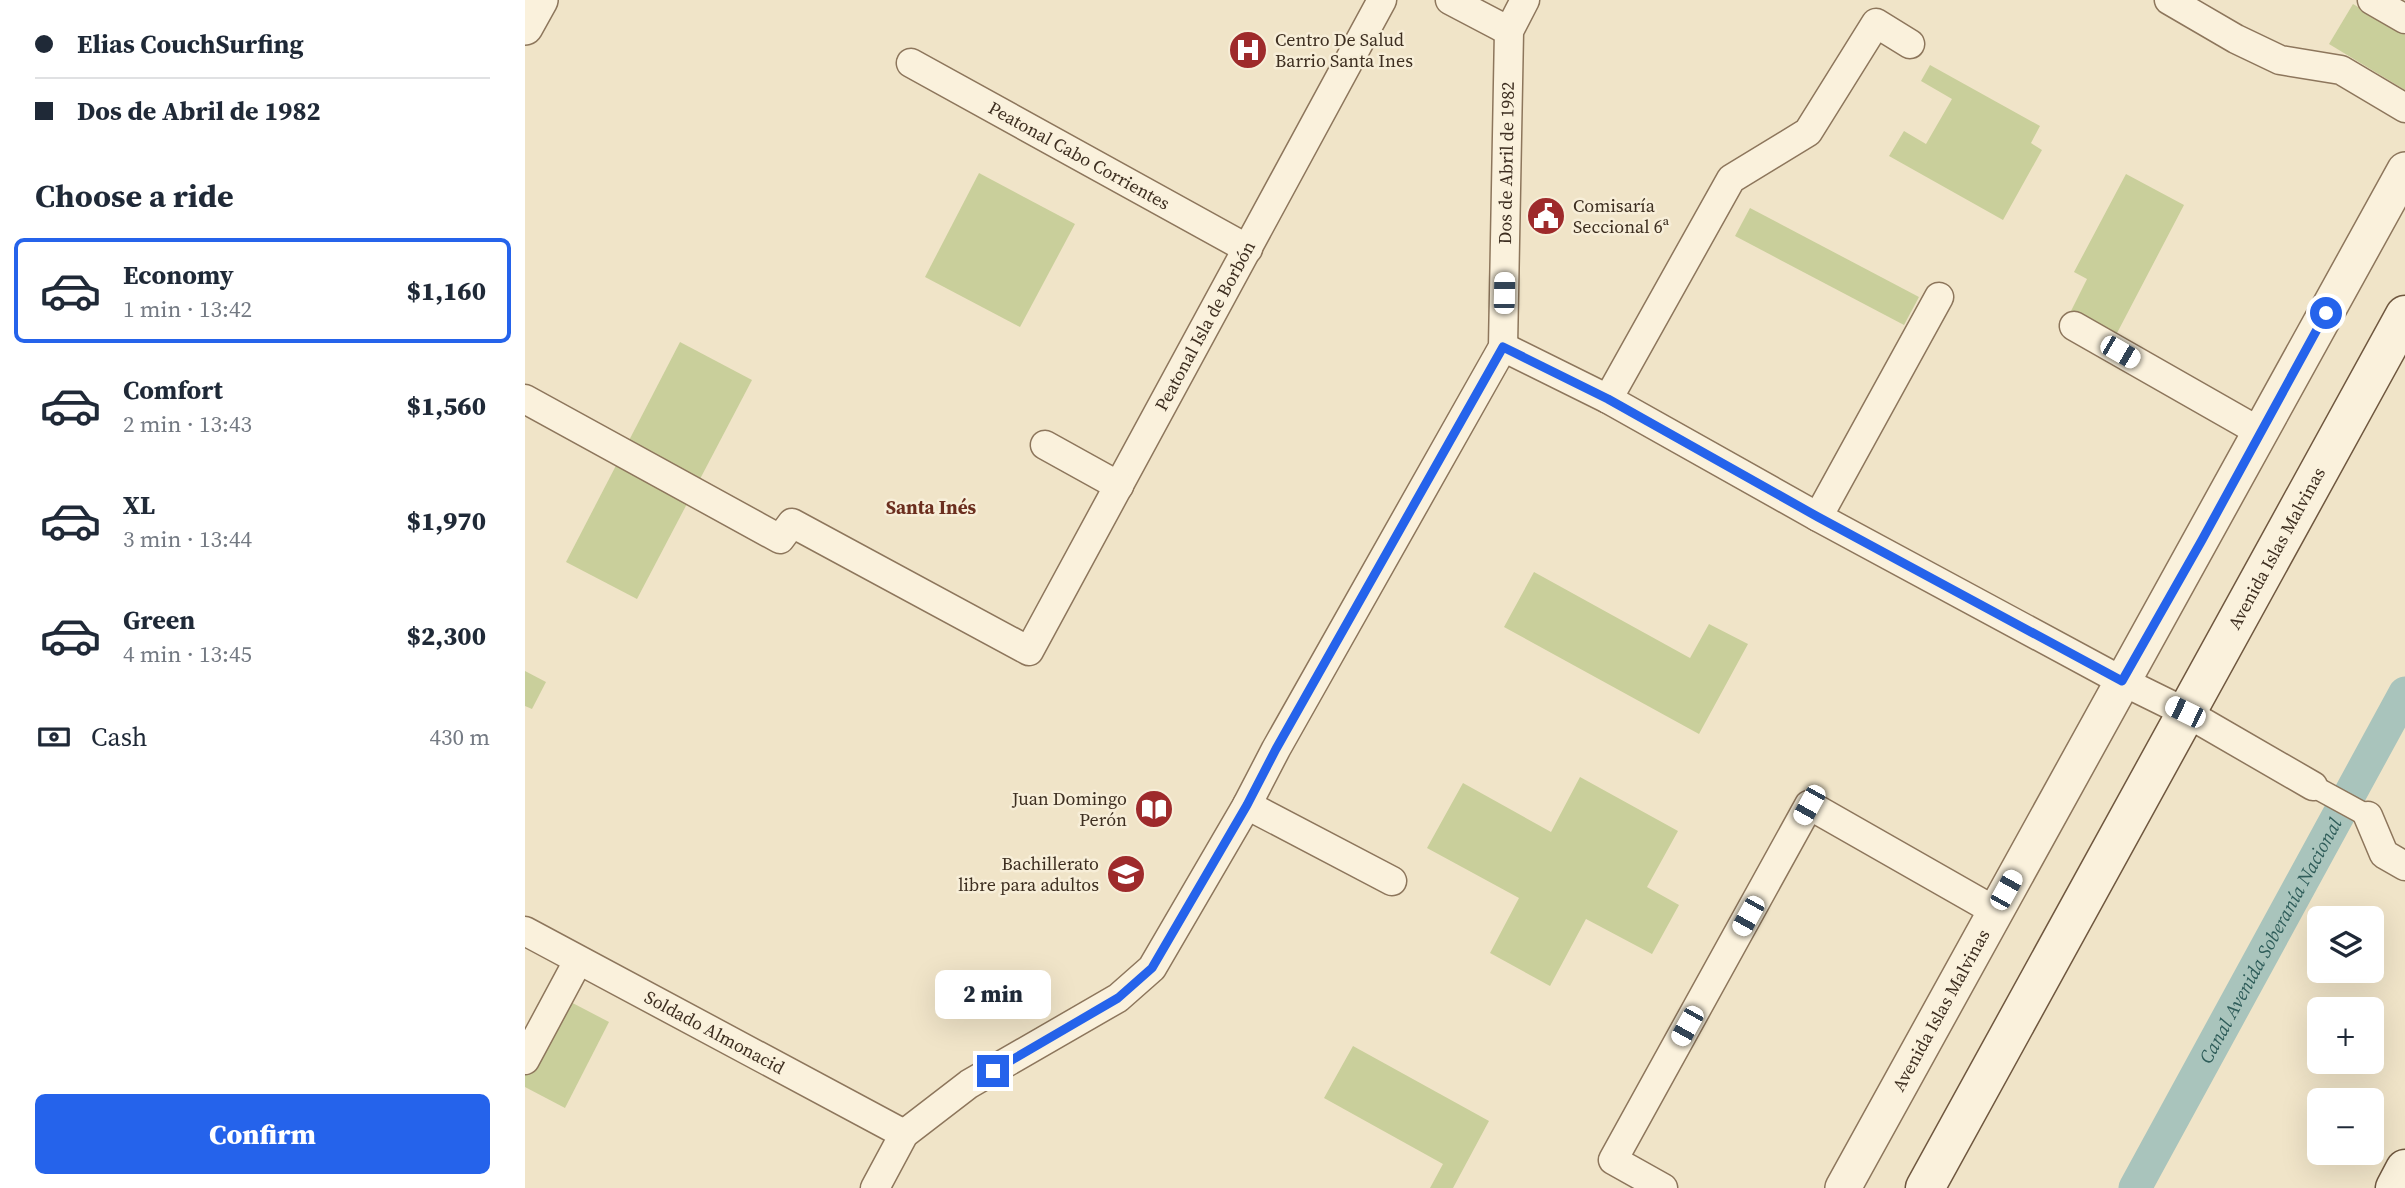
<!DOCTYPE html>
<html lang="en">
<head>
<meta charset="utf-8">
<style>
  body { margin:0; font-family:"Source Serif 4",serif; background:#f2f2f3; color:#1f2937; height:100vh; display:flex; flex-direction:column; font-size:26px; white-space:nowrap }
  * { box-sizing:border-box; margin:0 }
  p { font-size:23px; color:#747a83 }
  .icon { flex:none; width:38px; height:38px; fill:none; stroke:currentColor; stroke-width:2; stroke-linecap:round; stroke-linejoin:round }
  .map { position:relative; flex:1; overflow:hidden }
  .sheet { display:flex; flex-direction:column; background:#fff; width:525px }
  .sheet>* { flex:none }
  .top-card { display:grid; align-content:center; height:154px; padding:0 35px; background:#fff }
  .buttons { position:absolute; left:1782px; top:906px; display:grid; gap:14px }
  .buttons a { display:grid; place-items:center; width:77px; height:77px; border-radius:10px; background:#fff; box-shadow:0 7px 28px #0002; font-size:35px }
  .end { position:absolute; width:32px; height:32px; margin:-16px; border:9px solid #2563eb; background:#fff; box-shadow:0 0 0 4px #fff }
  .from { border-radius:50% }
  .bubble { position:absolute; height:49px; border-radius:10px; background:#fff; box-shadow:0 7px 28px #0002; font-size:23px; font-weight:800; line-height:49px; text-align:center }
  .car { position:absolute; width:21px; height:42px; margin:-21px -10px; border-radius:9px; box-shadow:0 0 5px 2px #0007; background:linear-gradient(#fff 24%,#345 0 40%,#fff 0 76%,#345 0 86%,#fff 0) }
  .top-card b { display:flex; align-items:center; gap:24px; height:66px; font-size:26px }
  .top-card b+b { border-top:2px solid #e0e1e3 }
  .top-card i { width:18px; height:18px; background:#1f2937 }
  ul { padding:0; list-style:none }
  li { display:flex; align-items:center; gap:21px; height:105px; margin:0 14px 10px; padding:0 21px; border:4px solid transparent; border-radius:10px }
  li div { flex:1 }
  li b { display:block; font-size:26px }
  li em { font-style:normal; font-weight:800 }
  li.on { border-color:#2563eb }
  li>.icon { width:63px; height:63px; stroke-width:1.5 }
  h2 { padding:0 35px; font-size:32px; line-height:84px }
  .pay { display:flex; align-items:center; gap:18px; height:77px; padding:0 35px; font-size:26px }
  .pay p { margin-inline-start:auto }
  .button { display:flex; gap:14px; margin-top:auto; padding:14px 35px }
  .button a { flex:1; height:80px; border-radius:10px; background:#2563eb; color:#fff; font-size:28px; font-weight:800; line-height:80px; text-align:center }
  main { display:flex; flex:1; min-height:0 }
  .map>svg:first-child { display:block }
  .green { fill:#c9cf9b }
  .lines { fill:none; stroke-linecap:round; stroke-linejoin:round }
  .canal { stroke:#a9c4bc; stroke-width:33 }
  .pedestrian-casing { stroke:#8d765c; stroke-width:24 }
  .minor-casing { stroke:#8d765c; stroke-width:31 }
  .tertiary-casing { stroke:#8d765c; stroke-width:38 }
  .secondary-casing { stroke:#6f573f; stroke-width:41 }
  .pedestrian { stroke:#faf1dc; stroke-width:21 }
  .minor { stroke:#faf1dc; stroke-width:28 }
  .tertiary { stroke:#faf1dc; stroke-width:35 }
  .secondary { stroke:#faf1dc; stroke-width:38 }
  .route { stroke:#2563eb; stroke-width:9 }
  .labels { text-anchor:middle; stroke-width:5; stroke-linejoin:round; paint-order:stroke }
  .poi-label { font-size:18px; fill:#3d2e20; stroke:#f7eed8; text-anchor:start }
  .street-label { font-size:18px; fill:#3d2e20; stroke:#f7eed8 }
  .neighbourhood-label { font-size:19px; font-weight:bold; fill:#6b2e1e; stroke:#f7eed8 }
  .water-label { font-size:19px; font-style:italic; fill:#2f5d5a; stroke:#f7eed8 }
</style>
</head>
<body>
<main>
<section class="sheet">
<div class="top-card">
<b><i class="from"></i>Elias CouchSurfing</b>
<b><i></i>Dos de Abril de 1982</b>
</div>
<h2>Choose a ride</h2>
<ul>
<li class="on"><svg class="icon" aria-label="car" viewBox="0 0 24 24"><path d="M5 17H2v-5l4-1 3-4h7l3 4 3 1v5h-3M9 17h6M6 11h13"/><circle cx="7" cy="17" r="2"/><circle cx="17" cy="17" r="2"/></svg><div><b>Economy</b><p>1 min · 13:42</p></div><em>$1,160</em></li>
<li><svg class="icon" aria-label="car" viewBox="0 0 24 24"><path d="M5 17H2v-5l4-1 3-4h7l3 4 3 1v5h-3M9 17h6M6 11h13"/><circle cx="7" cy="17" r="2"/><circle cx="17" cy="17" r="2"/></svg><div><b>Comfort</b><p>2 min · 13:43</p></div><em>$1,560</em></li>
<li><svg class="icon" aria-label="car" viewBox="0 0 24 24"><path d="M5 17H2v-5l4-1 3-4h7l3 4 3 1v5h-3M9 17h6M6 11h13"/><circle cx="7" cy="17" r="2"/><circle cx="17" cy="17" r="2"/></svg><div><b>XL</b><p>3 min · 13:44</p></div><em>$1,970</em></li>
<li><svg class="icon" aria-label="car" viewBox="0 0 24 24"><path d="M5 17H2v-5l4-1 3-4h7l3 4 3 1v5h-3M9 17h6M6 11h13"/><circle cx="7" cy="17" r="2"/><circle cx="17" cy="17" r="2"/></svg><div><b>Green</b><p>4 min · 13:45</p></div><em>$2,300</em></li>
</ul>
<div class="pay"><svg class="icon" aria-label="cash" viewBox="0 0 24 24"><path d="M3 7h18v10H3z"/><circle cx="12" cy="12" r="2"/></svg>Cash<p>430 m</p></div>
<div class="button"><a>Confirm</a></div>
</section>
<div class="map">
<svg width="1880" height="1188" viewBox="0 0 1880 1188">
  <rect width="100%" height="100%" fill="#f0e4c8"/>
  <g class="green">
    <polygon points="1828,4 1880,35 1880,90 1804,44"/>
    <polygon points="1405,65 1515,126 1506,143 1517,150 1478,220 1364,156 1379,131 1401,144 1427,99 1396,81"/>
    <polygon points="454,173 550,224 495,327 400,277"/>
    <polygon points="1601,174 1659,205 1591,335 1546,311 1562,279 1549,272"/>
    <polygon points="1225,208 1394,297 1379,325 1210,236"/>
    <polygon points="155,342 227,380 112,599 41,562"/>
    <polygon points="1009,572 1165,658 1184,624 1223,644 1174,734 979,627"/>
    <polygon points="0,671 21,682 7,709 0,706"/>
    <polygon points="1055,777 1153,831 1122,887 1154,905 1127,954 1061,919 1025,986 965,953 994,898 902,848 938,783 1026,832"/>
    <polygon points="38,998 84,1022 40,1108 0,1087 0,1073"/>
    <polygon points="828,1046 964,1121 928,1188 905,1188 918,1164 799,1098"/>
  </g>
  <g class="lines">
    <path class="canal" id="s1" d="M1610 1188 1880 693"/>
    <defs>
      <polyline id="pedestrian" points="1788,786 1843,816"/>
      <g id="minor">
        <polyline points="925,0 984,31"/>
        <polyline points="1644,0 1711,39 1755,60 1816,70 1880,108"/>
        <polyline points="1847,0 1880,19"/>
        <path id="s2" d="M386 63 723 249"/>
        <polyline points="1549,326 1735,432"/>
        <polyline points="978,347 1083,399 1293,517 1597,681 1660,712 1788,786"/>
        <path id="s3" d="M0 399 255 539 267 523 504 651 857 0"/>
        <polyline points="1083,399 1206,179 1283,132 1351,23 1385,44"/>
        <polyline points="520,445 594,486"/>
        <polyline points="1293,517 1414,297"/>
        <polyline points="722,805 867,881"/>
        <polyline points="1843,816 1859,854 1880,866"/>
        <path id="s4" d="M0 931 379 1134"/>
        <polyline points="0,1060 53,961"/>
        <path id="s5" d="M350 1188 379 1134 444 1084 593 998 627 968 722 805 751 749 978 347 984 31 1000 0"/>
        <polyline points="1138,1188 1088,1160 1284,805 1470,911"/>
      </g>
      <g id="tertiary">
        <polyline points="0,27 15,0"/>
        <path id="s6" d="M1318 1188 1880 170"/>
      </g>
      <g id="secondary">
        <path id="s7" d="M1400 1188 1880 315"/>
        <polyline points="1870,1188 1880,1169"/>
      </g>
    </defs>
    <use href="#pedestrian" class="pedestrian-casing"/>
    <use href="#minor" class="minor-casing"/>
    <use href="#tertiary" class="tertiary-casing"/>
    <use href="#secondary" class="secondary-casing"/>
    <use href="#pedestrian" class="pedestrian"/>
    <use href="#minor" class="minor"/>
    <use href="#tertiary" class="tertiary"/>
    <use href="#secondary" class="secondary"/>
  </g>
  <g class="lines">
    <polyline class="route" points="468,1071 593,998 627,968 722,805 751,749 978,347 1083,399 1293,517 1597,681 1677,540 1801,313"/>
  </g>
  <defs>
    <symbol id="hospital-disc" viewBox="-11 -11 22 22"><circle r="9.5" fill="#9e2a2b" stroke="#f7eed8"/><path d="M-5-5h3v3.5h4V-5h3V5h-3V1.5h-4V5h-3Z" fill="#fff"/></symbol>
    <symbol id="civic-disc" viewBox="-11 -11 22 22"><circle r="9.5" fill="#9e2a2b" stroke="#f7eed8"/><path d="M-.6-6.5H3V-4.5H.6V-3L4-1V1h2V6H-6V1h2V-1L-.6-3ZM-1.2 2.5V6h2.4V2.5Z" fill="#fff"/></symbol>
    <symbol id="library-disc" viewBox="-11 -11 22 22"><circle r="9.5" fill="#9e2a2b" stroke="#f7eed8"/><path d="M-6-4Q-3-5.5-.7-3.5V5Q-3 3-6 4ZM6-4Q3-5.5 .7-3.5V5Q3 3 6 4Z" fill="#fff"/></symbol>
    <symbol id="school-disc" viewBox="-11 -11 22 22"><circle r="9.5" fill="#9e2a2b" stroke="#f7eed8"/><path d="M0-5L7-2L0 1L-7-2ZM-4 1L0 2.5L4 1V4Q0 6-4 4Z" fill="#fff"/></symbol>
  </defs>
  <g fill-rule="evenodd">
    <use href="#hospital-disc" x="701" y="28" width="44" height="44"/>
    <use href="#civic-disc" x="999" y="194" width="44" height="44"/>
    <use href="#library-disc" x="607" y="787" width="44" height="44"/>
    <use href="#school-disc" x="579" y="852" width="44" height="44"/>
  </g>
  <g class="labels">
    <g class="poi-label">
      <text x="750" y="46">Centro De Salud<tspan x="750" dy="21">Barrio Santa Ines</tspan></text>
      <text x="1048" y="212">Comisaría<tspan x="1048" dy="21">Seccional 6ª</tspan></text>
      <text x="602" y="805" text-anchor="end">Juan Domingo<tspan x="602" dy="21">Perón</tspan></text>
      <text x="574" y="870" text-anchor="end">Bachillerato<tspan x="574" dy="21">libre para adultos</tspan></text>
    </g>
    <g class="street-label">
      <text dy="6" stroke="none"><textPath href="#s2" startOffset="192">Peatonal Cabo Corrientes</textPath></text>
      <text dy="6" stroke="none"><textPath href="#s5" startOffset="1258">Dos de Abril de 1982</textPath></text>
      <text dy="6" stroke="none"><textPath href="#s3" startOffset="950">Peatonal Isla de Borbón</textPath></text>
      <text dy="6" stroke="none"><textPath href="#s7" startOffset="730">Avenida Islas Malvinas</textPath></text>
      <text dy="6" stroke="none"><textPath href="#s6" startOffset="203">Avenida Islas Malvinas</textPath></text>
      <text dy="6" stroke="none"><textPath href="#s4" startOffset="215">Soldado Almonacid</textPath></text>
    </g>
    <g class="neighbourhood-label">
      <text x="406" y="514">Santa Inés</text>
    </g>
    <g class="water-label">
      <text dy="7" stroke="none"><textPath href="#s1" startOffset="282">Canal Avenida Soberanía Nacional</textPath></text>
    </g>
  </g>
</svg>
<div class="buttons">
<a><svg class="icon" aria-label="layers" viewBox="0 0 24 24"><path d="M12 4l9 5-9 5-9-5zM3 14l9 5 9-5"/></svg></a>
<a>+</a>
<a>−</a>
</div>
<i class="end from" style="left:1801px;top:313px"></i>
<i class="end" style="left:468px;top:1071px"></i>
<div class="bubble" style="left:410px;top:970px;width:116px">2 min</div>
<i class="car" style="left:979px;top:293px;rotate:1deg"></i>
<i class="car" style="left:1595px;top:352px;rotate:120deg"></i>
<i class="car" style="left:1660px;top:712px;rotate:296deg"></i>
<i class="car" style="left:1284px;top:805px;rotate:209deg"></i>
<i class="car" style="left:1481px;top:890px;rotate:29deg"></i>
<i class="car" style="left:1223px;top:916px;rotate:209deg"></i>
<i class="car" style="left:1162px;top:1026px;rotate:209deg"></i>
</div>
</main>
</body>
</html>
